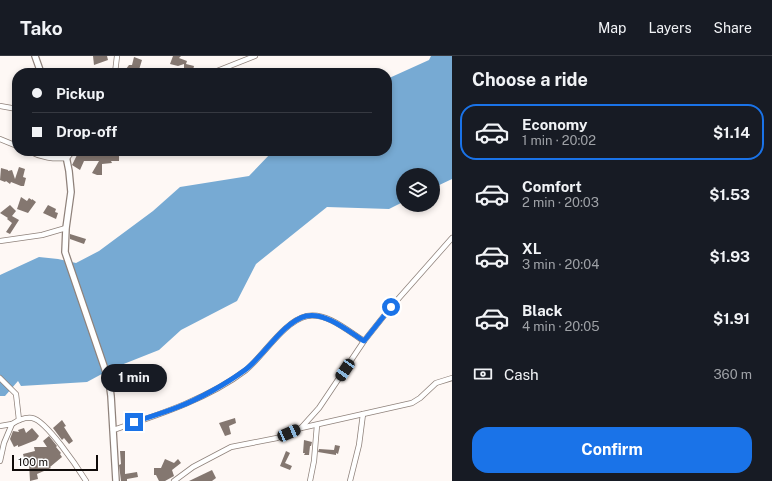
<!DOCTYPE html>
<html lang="en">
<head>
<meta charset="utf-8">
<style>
  body { margin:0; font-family:"Public Sans",sans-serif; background:#242831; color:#f1f3f6; height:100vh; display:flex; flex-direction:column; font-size:15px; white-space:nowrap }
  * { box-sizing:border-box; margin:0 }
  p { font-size:13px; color:#9ea1a6 }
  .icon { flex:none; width:22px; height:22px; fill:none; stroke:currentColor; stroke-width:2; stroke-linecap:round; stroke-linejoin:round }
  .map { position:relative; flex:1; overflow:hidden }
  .panel { display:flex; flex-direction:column; background:#171b24; width:320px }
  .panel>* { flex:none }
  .banner { position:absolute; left:12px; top:12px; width:380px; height:88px; border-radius:16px; box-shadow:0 2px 6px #0003; display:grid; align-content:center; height:88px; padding:0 20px; background:#171b24 }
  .fabs { position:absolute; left:396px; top:112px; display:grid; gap:8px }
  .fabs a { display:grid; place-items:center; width:44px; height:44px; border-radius:50%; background:#171b24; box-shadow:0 2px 6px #0003; font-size:20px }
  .scale { position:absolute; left:12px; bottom:10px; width:86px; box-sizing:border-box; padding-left:4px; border:2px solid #100b09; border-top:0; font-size:11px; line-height:14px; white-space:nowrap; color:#100b09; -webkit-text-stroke:3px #fff; paint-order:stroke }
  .end { position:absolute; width:18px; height:18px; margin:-9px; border:5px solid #1a73e8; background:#fff; box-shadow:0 0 0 2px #fff }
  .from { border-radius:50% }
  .bubble { position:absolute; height:28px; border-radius:14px; background:#171b24; box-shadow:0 2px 6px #0003; font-size:13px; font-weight:700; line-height:28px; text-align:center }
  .car { position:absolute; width:12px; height:24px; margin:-12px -6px; border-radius:5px; box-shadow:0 0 3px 1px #0007; background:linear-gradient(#222 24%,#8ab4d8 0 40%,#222 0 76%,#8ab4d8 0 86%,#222 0) }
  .banner b { display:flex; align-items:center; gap:14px; height:38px; font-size:15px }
  .banner b+b { border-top:1px solid #363941 }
  .banner i { width:10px; height:10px; background:#f1f3f6 }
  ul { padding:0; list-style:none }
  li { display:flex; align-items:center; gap:12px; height:56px; margin:0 8px 6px; padding:0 12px; border:2px solid transparent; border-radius:16px }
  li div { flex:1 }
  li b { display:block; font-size:15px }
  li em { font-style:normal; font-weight:700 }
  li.active { border-color:#1a73e8 }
  li>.icon { width:36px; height:36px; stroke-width:1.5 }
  h2 { padding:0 20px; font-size:18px; line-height:48px }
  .pay { display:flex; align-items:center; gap:10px; height:44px; padding:0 20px; font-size:15px }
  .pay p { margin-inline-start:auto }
  .cta { display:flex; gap:8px; margin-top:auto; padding:8px 20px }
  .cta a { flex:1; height:46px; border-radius:16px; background:#1a73e8; color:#fff; font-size:16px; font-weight:700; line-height:46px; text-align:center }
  header { display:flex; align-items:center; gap:24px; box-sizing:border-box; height:56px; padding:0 20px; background:#171b24; border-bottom:1px solid #363941 }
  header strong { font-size:19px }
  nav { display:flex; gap:22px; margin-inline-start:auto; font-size:14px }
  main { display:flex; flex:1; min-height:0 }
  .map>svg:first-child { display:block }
  .water { fill:#77aad3 }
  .building { fill:#847770 }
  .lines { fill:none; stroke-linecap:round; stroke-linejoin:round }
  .minor-casing { stroke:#8f827b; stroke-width:6 }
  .tertiary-casing { stroke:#8f827b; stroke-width:8 }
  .minor { stroke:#fff; stroke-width:4.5 }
  .tertiary { stroke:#fff; stroke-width:5.5 }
  .route { stroke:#1a73e8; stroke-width:5 }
</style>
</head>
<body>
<header>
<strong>Tako</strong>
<nav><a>Map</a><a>Layers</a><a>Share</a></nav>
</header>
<main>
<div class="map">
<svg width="452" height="425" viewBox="0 0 452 425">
  <rect width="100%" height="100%" fill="#fef8f5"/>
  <polygon class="water" points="431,0 452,0 452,123 433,132 433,119 403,119 403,146 389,153 327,151 256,208 237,245 181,274 159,294 111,313 87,326 21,330 18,325 5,340 0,340 0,219 39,201 58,203 76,207 99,195 153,155 180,131 249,120 272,96 387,95 387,23 429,4"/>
  <g class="building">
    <polygon points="93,0 107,0 108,4 94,9"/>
    <polygon points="173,0 181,0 179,2 187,5 186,8 194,10 193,14 184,12 184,8 178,10 170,8"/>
    <polygon points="134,1 142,4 138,17 123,17 129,9 132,9"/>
    <polygon points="79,95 119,95 119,105 111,105 112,107 102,108 102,119 97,119 92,117 99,105 84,105 80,114 72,109"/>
    <polygon points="19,111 25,113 23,121 26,122 24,130 21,130 11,126 10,128 6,125 5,126 0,124 1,112 8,114 8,115 12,114 15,123"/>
    <polygon points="21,141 27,145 29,142 32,144 32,143 36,146 28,157 17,153"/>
    <polygon points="10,149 16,155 12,160 19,164 10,178 6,176 12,167 7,163 8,162 0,157"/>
    <polygon points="48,149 56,153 55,156 58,157 56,163 43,157"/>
    <polygon points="70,178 86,183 84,188 70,183"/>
    <polygon points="235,362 236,367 229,370 231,378 225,380 219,367"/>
    <polygon points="62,364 66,370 64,371 73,385 69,388 64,382 62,384 53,372"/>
    <polygon points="24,372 26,377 32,372 39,380 36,384 21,390 18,391 18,389 14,391 10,383 13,375 19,376 18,374"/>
    <polygon points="49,380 57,390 56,391 61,397 60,398 62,401 50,411 51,412 37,418 38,423 30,425 29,407 26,409 23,398 35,395 34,391 47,391 43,385"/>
    <polygon points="304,384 312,386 311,390 310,390 309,399 304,399 305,397 303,397"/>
    <polygon points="335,389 340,390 338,398 336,397 336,399 318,396 319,393 334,394"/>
    <polygon points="120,395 125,395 125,418 137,416 138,421 127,423 127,425 121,425 119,409 121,408"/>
    <polygon points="286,395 290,397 285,407 292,410 290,414 280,410"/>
    <polygon points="165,403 174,407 178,403 181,407 172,414 174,420 165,425 159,425 156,419 154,419 154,412 161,412"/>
    <polygon points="212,414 216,422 212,425 189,425"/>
  </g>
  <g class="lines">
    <defs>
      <g id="minor">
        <polyline points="115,17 117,0"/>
        <polyline points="212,17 255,0"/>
        <polyline points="0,50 17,53"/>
        <polyline points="0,83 17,90"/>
        <path d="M29 95C42 102 53 103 67 102L73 95"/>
        <polyline points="0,185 42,179 66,172"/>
        <polyline points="0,322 16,338 19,364"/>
        <path d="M12 368C18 364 24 361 32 362 46 364 78 412 86 425"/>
        <polyline points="0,370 12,368 4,387 0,405"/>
        <polyline points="301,372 412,347 420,342 436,327 452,322"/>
        <path d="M113 374C158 359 208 343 246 314 264 299 284 265 307 260 327 256 348 275 364 285"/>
        <polyline points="174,425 193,411 231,391 277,382 301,372 319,352 364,285 391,251 452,182"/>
        <polyline points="310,425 314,405 317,369"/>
        <polyline points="350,425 359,389 363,358"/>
      </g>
      <g id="tertiary">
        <polyline points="35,0 41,17"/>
        <polyline points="65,95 69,115 71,136 66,172 65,196 109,325 111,340 116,425"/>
      </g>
    </defs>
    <use href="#minor" class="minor-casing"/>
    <use href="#tertiary" class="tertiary-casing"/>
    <use href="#minor" class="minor"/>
    <use href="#tertiary" class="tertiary"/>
  </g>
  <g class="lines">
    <path class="route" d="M134 366C149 361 163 357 178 351 199 343 226 328 245 314 264 300 283 266 306 260 326 256 348 275 364 285L391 251"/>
  </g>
</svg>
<div class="fabs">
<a><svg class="icon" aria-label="layers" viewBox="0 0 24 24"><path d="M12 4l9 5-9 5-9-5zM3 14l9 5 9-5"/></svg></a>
</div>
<div class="scale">100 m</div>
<i class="end from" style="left:391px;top:251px"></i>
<i class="end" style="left:134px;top:366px"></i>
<div class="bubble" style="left:101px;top:308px;width:66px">1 min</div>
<i class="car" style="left:345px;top:314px;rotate:214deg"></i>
<i class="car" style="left:289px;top:377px;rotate:66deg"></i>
<div class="banner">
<b><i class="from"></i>Pickup</b>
<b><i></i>Drop-off</b>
</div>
</div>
<section class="panel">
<h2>Choose a ride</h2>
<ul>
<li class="active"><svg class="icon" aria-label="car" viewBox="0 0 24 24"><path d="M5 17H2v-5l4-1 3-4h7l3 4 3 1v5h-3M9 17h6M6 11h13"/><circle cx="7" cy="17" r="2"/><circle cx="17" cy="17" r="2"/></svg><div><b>Economy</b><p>1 min · 20:02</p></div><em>$1.14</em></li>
<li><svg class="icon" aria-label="car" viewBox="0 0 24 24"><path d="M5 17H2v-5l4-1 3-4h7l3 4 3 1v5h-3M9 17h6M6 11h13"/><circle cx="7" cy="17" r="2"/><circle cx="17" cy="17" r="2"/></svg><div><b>Comfort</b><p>2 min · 20:03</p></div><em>$1.53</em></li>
<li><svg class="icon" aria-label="car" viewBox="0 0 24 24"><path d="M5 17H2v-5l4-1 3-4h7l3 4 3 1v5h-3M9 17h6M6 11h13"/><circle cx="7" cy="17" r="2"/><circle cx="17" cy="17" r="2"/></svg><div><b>XL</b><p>3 min · 20:04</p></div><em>$1.93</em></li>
<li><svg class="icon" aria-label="car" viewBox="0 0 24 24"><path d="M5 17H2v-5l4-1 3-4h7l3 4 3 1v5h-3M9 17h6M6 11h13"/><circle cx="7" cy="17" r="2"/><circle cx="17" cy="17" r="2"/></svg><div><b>Black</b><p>4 min · 20:05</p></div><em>$1.91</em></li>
</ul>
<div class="pay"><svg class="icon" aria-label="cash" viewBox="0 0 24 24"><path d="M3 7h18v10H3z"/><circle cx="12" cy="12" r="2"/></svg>Cash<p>360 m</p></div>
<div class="cta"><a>Confirm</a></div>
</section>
</main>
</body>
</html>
